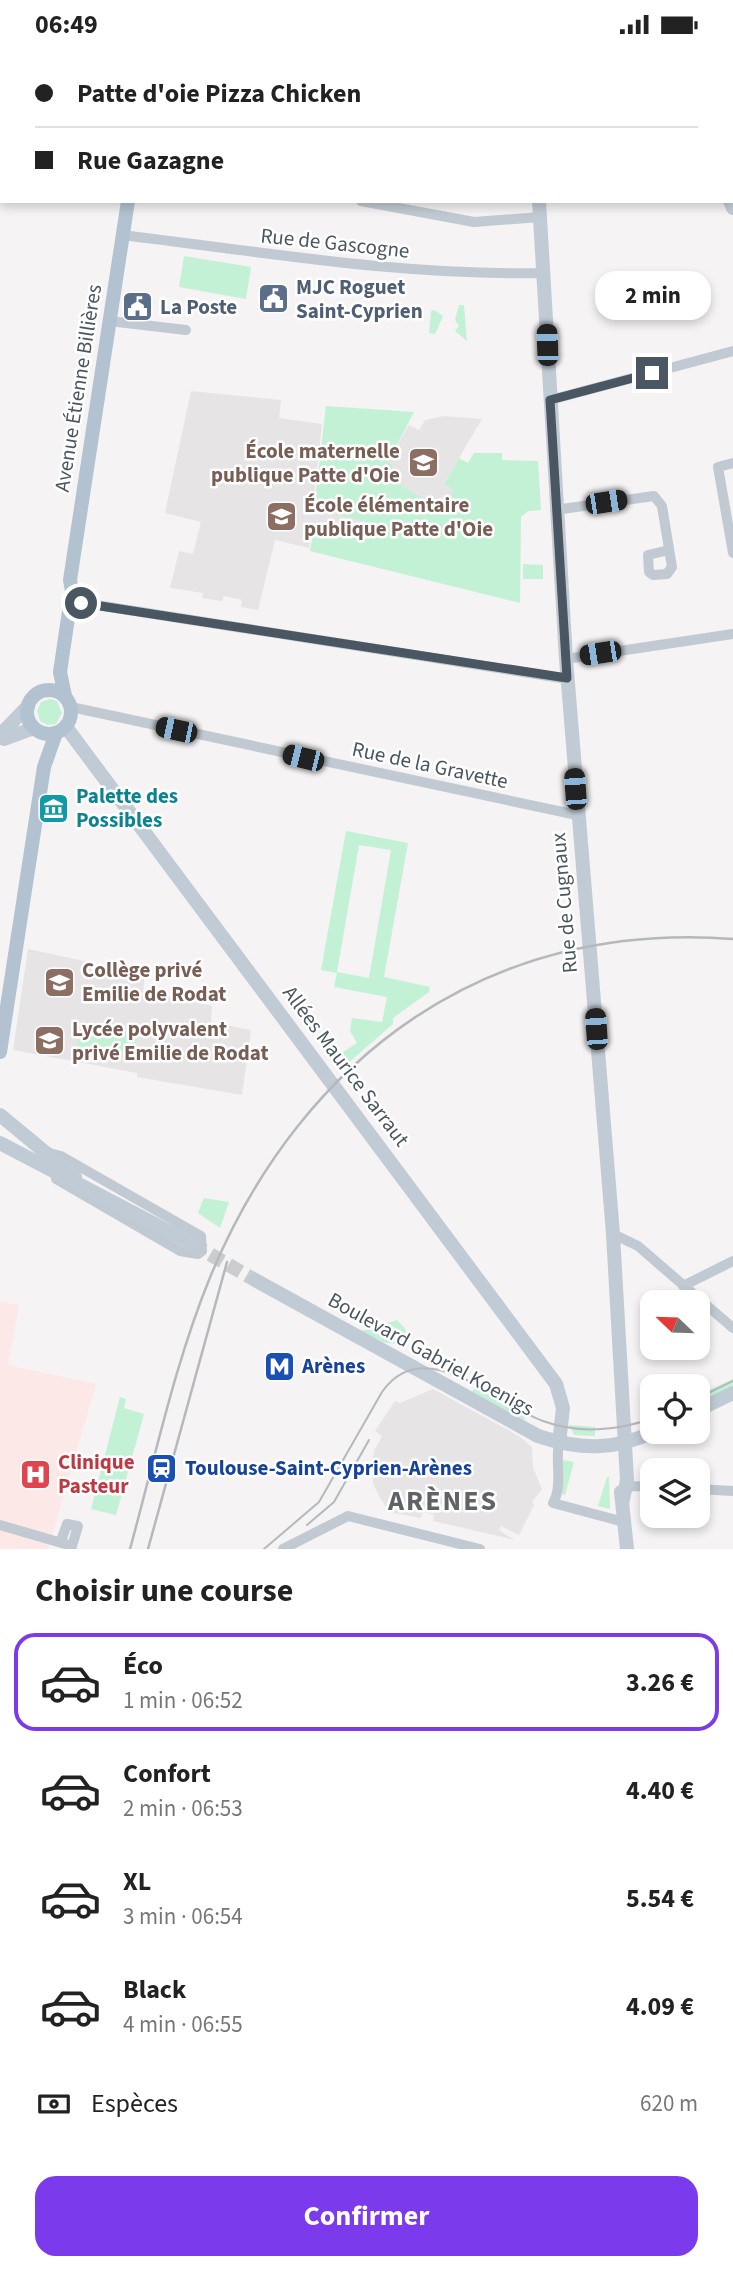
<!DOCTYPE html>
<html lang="fr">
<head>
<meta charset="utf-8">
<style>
  body { margin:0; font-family:"Source Sans 3",sans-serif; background:#f2f2f2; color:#222; height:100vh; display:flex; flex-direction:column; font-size:26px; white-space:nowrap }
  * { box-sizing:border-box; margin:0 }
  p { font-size:23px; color:#767676 }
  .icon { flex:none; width:38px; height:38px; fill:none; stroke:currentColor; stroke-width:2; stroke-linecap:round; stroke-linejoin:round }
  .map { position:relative; height:1500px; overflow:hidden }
  .details { display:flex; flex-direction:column; background:#fff; flex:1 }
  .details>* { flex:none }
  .top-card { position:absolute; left:0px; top:0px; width:733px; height:154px; box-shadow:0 4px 10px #0003; display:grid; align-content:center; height:154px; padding:0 35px; background:#fff }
  .needle { width:46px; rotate:293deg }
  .tools { position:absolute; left:640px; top:1241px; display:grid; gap:14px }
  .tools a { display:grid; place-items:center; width:70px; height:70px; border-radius:14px; background:#fff; box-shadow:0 4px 10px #0003; font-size:35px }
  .end { position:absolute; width:32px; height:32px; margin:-16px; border:9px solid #4a5661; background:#fff; box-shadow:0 0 0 4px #fff }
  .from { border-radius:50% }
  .bubble { position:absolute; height:49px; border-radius:21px; background:#fff; box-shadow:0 4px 10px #0003; font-size:23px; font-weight:700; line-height:49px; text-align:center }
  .car { position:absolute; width:21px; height:42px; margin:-21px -10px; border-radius:9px; box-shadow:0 0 5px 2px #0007; background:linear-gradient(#222 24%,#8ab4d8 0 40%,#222 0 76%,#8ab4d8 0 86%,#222 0) }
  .top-card b { display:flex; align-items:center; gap:24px; height:66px; font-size:26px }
  .top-card b+b { border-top:2px solid #e0e0e0 }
  .top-card i { width:18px; height:18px; background:#222 }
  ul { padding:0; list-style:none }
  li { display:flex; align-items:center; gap:21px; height:98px; margin:0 14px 10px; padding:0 21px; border:4px solid transparent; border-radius:21px }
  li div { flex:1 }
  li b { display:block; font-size:26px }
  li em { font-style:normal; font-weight:700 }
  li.on { border-color:#7c3aed }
  li>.icon { width:63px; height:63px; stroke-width:1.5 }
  h2 { padding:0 35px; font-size:32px; line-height:84px }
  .pay { display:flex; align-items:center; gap:18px; height:77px; padding:0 35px; font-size:26px }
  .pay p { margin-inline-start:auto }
  .cta { display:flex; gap:14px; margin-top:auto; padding:14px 35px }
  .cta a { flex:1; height:80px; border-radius:21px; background:#7c3aed; color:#fff; font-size:28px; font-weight:700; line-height:80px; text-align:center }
  .status { display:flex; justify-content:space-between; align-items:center; height:49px; padding:0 35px; background:#fff; direction:ltr }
  .status svg { height:19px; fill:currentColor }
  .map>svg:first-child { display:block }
  .education { fill:#e6e4e5 }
  .medical { fill:#fce8e6 }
  .green { fill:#c3f1d5; fill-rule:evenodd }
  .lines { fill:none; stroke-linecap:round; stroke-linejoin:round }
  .secondary-tunnel { stroke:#caccce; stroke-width:14; stroke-dasharray:14 7; stroke-linecap:butt }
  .street { stroke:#c1cad2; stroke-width:10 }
  .secondary { stroke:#c1cbd6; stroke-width:14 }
  .primary { stroke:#b3c2d1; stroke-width:14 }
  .tram { stroke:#b5b8bd; stroke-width:2 }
  .rail { stroke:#b5b8bd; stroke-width:2.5 }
  .route { stroke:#4a5661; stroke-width:9 }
  .labels { text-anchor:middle; stroke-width:5; stroke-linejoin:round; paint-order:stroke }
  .street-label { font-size:21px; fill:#4a5661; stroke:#fff }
  .service-label { font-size:21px; font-weight:bold; fill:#4e5e75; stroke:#fff; text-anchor:start }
  .education-label { font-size:21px; font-weight:bold; fill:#785e54; stroke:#fff; text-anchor:start }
  .culture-label { font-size:21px; font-weight:bold; fill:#0d838f; stroke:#fff; text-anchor:start }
  .transit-label { font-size:21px; font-weight:bold; fill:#164399; stroke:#fff; text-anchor:start }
  .health-label { font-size:21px; font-weight:bold; fill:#be3a42; stroke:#fff; text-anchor:start }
  .district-label { font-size:28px; font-weight:bold; letter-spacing:2px; fill:#5f6368; stroke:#fff }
</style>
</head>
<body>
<div class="status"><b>06:49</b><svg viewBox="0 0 49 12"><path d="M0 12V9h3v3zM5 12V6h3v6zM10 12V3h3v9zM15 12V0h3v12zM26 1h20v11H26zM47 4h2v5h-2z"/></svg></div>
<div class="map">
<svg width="733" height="1500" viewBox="0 0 733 1500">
  <rect width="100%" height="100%" fill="#f5f3f3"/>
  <g class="education">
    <polygon points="191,342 281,351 279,369 322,375 314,450 364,471 362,481 352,488 314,478 309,499 275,491 258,561 241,558 242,551 224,547 222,552 202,549 203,544 170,539 179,502 193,505 201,473 165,464"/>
    <polygon points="444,367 482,370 444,434 454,441 443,462 397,434 387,413 409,376 419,381 425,371"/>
    <polygon points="28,900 145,925 143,942 212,957 211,973 251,981 242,1046 137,1028 137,1024 13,1001"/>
    <polygon points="433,1340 519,1387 532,1398 533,1419 542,1440 532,1453 534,1456 519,1486 501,1477 499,1481 515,1491 433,1472 434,1466 423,1463 421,1469 389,1463 379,1447 373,1434 372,1416 374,1402 382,1387 375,1382 395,1352 400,1354"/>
  </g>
  <polygon class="medical" points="0,1252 19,1256 8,1316 96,1335 48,1500 0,1500"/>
  <g class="green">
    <polygon points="184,207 251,218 246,250 179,238"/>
    <polygon points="459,256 464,256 467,292 455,282 459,277 455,271"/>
    <polygon points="434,261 443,267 435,285 429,284 431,262"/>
    <polygon points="326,357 414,363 388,413 393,416 390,421 401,427 397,434 442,461 454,441 444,435 459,409 468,414 474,404 502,404 502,411 538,412 541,461 528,462 521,468 520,554 310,502 314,478 352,488 354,482 362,481 364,472 314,460"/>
    <polygon points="523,515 543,516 543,530 523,530"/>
    <polygon points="50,650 57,652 62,664 56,675 48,676 40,672 37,662 41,653"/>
    <path d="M346 782 408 794 384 928 430 938 429 943 393 969V975L340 1021 332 1010 357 994 350 982 352 969 382 973 387 948 334 938 337 924 321 921ZM359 796 391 801 369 929 337 923Z"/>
    <polygon points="82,973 138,984 134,1009 77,998"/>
    <polygon points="204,1149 229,1153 220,1179 198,1164"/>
    <path d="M397 1271 406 1281 405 1289C393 1303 373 1287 361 1282Z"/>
    <polygon points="733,1330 733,1340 698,1356 698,1346"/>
    <polygon points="477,1335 528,1363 524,1371 472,1343"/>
    <polygon points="120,1348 126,1350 124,1359 144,1365 116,1466 91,1460"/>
    <polygon points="569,1376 595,1378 595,1387 574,1386"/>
    <polygon points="558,1410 574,1413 565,1446 560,1445"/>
    <polygon points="607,1428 609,1428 610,1460 598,1457"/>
    <polygon points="654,1467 681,1467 681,1475 654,1473"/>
  </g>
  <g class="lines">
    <polyline class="secondary-tunnel" points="192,1195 255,1231"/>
    <g class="street">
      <polyline points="48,2 48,0"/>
      <polyline points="253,2 253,0"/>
      <polyline points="0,25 2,26"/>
      <polyline points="361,152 474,173 540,168"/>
      <path d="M122 186C265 203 400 227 545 224"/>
      <polyline points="109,272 186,281"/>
      <polyline points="550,351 733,302"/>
      <polyline points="733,414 718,418 733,504"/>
      <polyline points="555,461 654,447 662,457 672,518 667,525 653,526 649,523 648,506 669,501"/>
      <polyline points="71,552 567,630"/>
      <polyline points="566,610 733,585"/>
      <polyline points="71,658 577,766"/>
      <polyline points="49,1104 61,1107 201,1187 202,1202 198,1205 180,1202 56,1130"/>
      <polyline points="613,1185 638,1197 733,1279"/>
      <polyline points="683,1237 733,1212"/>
      <path d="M559 1394C555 1413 563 1437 553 1454L624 1473"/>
      <polyline points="627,1440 632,1437 653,1438"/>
      <polyline points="698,1440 733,1442"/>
      <polyline points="0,1476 72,1497 78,1477 67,1475 61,1492"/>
      <polyline points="283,1500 348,1467 480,1500"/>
    </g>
    <g class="secondary">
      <polyline points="529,0 529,2"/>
      <polyline points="661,0 662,2"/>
      <polyline points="539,152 566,610 613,1185 627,1431 623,1451"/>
      <polyline points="730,152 733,159"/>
      <polyline points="66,678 556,1335 563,1359 559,1394"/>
      <polyline points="0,686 28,657"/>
      <polyline points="4,690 34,679"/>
      <polyline points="0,1066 75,1128"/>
      <polyline points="0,1094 191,1194"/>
      <path d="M255 1231 538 1387C580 1401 615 1402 655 1382"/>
      <polyline points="698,1361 733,1344"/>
      <polyline points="621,1443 627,1500"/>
    </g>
    <g class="primary">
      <polyline points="152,2 153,0"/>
      <circle cx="49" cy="663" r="22"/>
      <polyline points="65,647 60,623 72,542 70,531 128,152"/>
      <polyline points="0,1003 44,718 56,684"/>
    </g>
    <g class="tram">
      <polyline points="698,1349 733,1332"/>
      <polyline points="307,1476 334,1453 369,1391"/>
      <path d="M264 1500 319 1453 382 1343C424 1282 496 1355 543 1372 578 1385 618 1382 653 1369"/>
    </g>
    <g class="rail">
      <path d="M130 1500C155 1409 175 1313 211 1226 303 1006 489 871 733 890"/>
      <polyline points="148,1500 227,1213"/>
    </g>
  </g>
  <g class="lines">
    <polyline class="route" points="81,554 567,629 550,351 652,324"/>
  </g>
  <defs>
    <symbol id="civic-square" viewBox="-11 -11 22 22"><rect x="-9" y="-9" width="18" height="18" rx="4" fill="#5c6f8a" stroke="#fff"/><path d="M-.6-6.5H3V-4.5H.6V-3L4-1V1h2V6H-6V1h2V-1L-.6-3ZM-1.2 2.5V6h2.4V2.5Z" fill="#fff"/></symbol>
    <symbol id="school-square" viewBox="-11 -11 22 22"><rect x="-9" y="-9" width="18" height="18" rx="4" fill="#8d6e63" stroke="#fff"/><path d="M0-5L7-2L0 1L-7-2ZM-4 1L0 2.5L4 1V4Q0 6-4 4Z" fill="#fff"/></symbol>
    <symbol id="museum-square" viewBox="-11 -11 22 22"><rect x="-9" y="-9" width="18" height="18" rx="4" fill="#0f9aa8" stroke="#fff"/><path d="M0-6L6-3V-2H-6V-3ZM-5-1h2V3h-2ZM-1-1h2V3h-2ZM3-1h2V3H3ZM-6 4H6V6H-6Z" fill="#fff"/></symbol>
    <symbol id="metro-square" viewBox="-11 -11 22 22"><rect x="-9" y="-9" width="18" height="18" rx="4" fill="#1a4fb4" stroke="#fff"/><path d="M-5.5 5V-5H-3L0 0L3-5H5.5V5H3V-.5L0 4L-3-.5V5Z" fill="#fff"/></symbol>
    <symbol id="station-square" viewBox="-11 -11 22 22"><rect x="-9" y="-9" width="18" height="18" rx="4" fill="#1a4fb4" stroke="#fff"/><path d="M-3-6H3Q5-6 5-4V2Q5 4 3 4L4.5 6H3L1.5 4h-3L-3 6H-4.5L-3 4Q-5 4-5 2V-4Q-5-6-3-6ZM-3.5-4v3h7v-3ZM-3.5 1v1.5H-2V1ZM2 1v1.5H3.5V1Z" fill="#fff"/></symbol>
    <symbol id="hospital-square" viewBox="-11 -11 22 22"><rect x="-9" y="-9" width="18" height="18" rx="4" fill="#e0444e" stroke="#fff"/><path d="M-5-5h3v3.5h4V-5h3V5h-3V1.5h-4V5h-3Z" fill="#fff"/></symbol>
  </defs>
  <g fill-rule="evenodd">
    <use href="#civic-square" x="256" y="232" width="35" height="35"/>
    <use href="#civic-square" x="120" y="240" width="35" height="35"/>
    <use href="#school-square" x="406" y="396" width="35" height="35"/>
    <use href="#school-square" x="264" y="450" width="35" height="35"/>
    <use href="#museum-square" x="36" y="742" width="35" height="35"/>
    <use href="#school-square" x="42" y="916" width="35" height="35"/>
    <use href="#school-square" x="32" y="974" width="35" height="35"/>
    <use href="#metro-square" x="262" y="1300" width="35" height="35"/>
    <use href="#station-square" x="144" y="1402" width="35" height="35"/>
    <use href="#hospital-square" x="18" y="1408" width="35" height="35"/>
  </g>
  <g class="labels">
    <g class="street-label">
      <text transform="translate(335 194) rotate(6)" y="7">Rue de Gascogne</text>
      <text transform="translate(78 339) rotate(-81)" y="7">Avenue Étienne Billières</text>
      <text transform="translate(430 716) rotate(12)" y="7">Rue de la Gravette</text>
      <text transform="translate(564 854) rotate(-95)" y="7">Rue de Cugnaux</text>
      <text transform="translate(346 1017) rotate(53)" y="7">Allées Maurice Sarraut</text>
      <text transform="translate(431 1305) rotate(29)" y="7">Boulevard Gabriel Koenigs</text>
    </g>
    <g class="service-label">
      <text x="296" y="245">MJC Roguet<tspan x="296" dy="24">Saint-Cyprien</tspan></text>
      <text x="160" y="265">La Poste</text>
    </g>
    <g class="education-label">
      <text x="400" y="409" text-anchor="end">École maternelle<tspan x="400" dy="24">publique Patte d'Oie</tspan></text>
      <text x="304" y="463">École élémentaire<tspan x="304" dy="24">publique Patte d'Oie</tspan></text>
      <text x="82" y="928">Collège privé<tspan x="82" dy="24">Emilie de Rodat</tspan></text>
      <text x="72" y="987">Lycée polyvalent<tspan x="72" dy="24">privé Emilie de Rodat</tspan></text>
    </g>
    <g class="culture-label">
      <text x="76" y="754">Palette des<tspan x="76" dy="24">Possibles</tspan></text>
    </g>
    <g class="transit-label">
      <text x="302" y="1324">Arènes</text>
      <text x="185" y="1426">Toulouse-Saint-Cyprien-Arènes</text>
    </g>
    <g class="health-label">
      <text x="58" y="1420">Clinique<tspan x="58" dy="24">Pasteur</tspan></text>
    </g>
    <g class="district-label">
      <text x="443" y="1461">ARÈNES</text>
    </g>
  </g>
</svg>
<div class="tools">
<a><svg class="needle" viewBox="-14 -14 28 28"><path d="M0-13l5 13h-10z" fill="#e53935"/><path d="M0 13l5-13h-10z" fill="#767676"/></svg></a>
<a><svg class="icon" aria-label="locate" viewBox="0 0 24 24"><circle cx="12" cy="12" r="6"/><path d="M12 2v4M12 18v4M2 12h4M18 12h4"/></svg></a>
<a><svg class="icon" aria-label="layers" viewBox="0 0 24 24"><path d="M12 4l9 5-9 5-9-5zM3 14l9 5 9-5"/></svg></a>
</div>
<i class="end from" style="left:81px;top:554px"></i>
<i class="end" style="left:652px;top:324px"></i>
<div class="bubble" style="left:595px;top:222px;width:116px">2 min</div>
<i class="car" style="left:547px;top:296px;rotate:358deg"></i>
<i class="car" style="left:606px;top:453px;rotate:81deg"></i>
<i class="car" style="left:600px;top:604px;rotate:261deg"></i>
<i class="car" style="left:176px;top:681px;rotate:282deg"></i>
<i class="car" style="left:303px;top:709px;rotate:284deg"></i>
<i class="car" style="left:575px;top:740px;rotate:356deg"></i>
<i class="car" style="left:596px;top:980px;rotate:356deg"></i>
<div class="top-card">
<b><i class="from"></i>Patte d'oie Pizza Chicken</b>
<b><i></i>Rue Gazagne</b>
</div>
</div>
<section class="details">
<h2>Choisir une course</h2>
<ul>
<li class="on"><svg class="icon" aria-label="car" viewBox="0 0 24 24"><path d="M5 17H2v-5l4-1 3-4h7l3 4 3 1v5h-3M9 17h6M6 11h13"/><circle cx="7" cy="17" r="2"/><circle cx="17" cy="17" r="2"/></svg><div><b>Éco</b><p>1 min · 06:52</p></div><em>3.26 €</em></li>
<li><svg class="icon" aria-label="car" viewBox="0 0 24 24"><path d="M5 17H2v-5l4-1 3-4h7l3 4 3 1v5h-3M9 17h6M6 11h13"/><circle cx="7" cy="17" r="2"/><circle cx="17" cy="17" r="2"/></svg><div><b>Confort</b><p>2 min · 06:53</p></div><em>4.40 €</em></li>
<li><svg class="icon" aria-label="car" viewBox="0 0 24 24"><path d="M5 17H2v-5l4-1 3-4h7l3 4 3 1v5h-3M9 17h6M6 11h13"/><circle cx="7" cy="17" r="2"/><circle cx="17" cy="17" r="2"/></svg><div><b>XL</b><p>3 min · 06:54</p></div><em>5.54 €</em></li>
<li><svg class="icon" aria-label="car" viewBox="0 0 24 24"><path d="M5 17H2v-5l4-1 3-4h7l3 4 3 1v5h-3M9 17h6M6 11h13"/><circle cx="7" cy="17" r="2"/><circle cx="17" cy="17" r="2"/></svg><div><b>Black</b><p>4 min · 06:55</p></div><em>4.09 €</em></li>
</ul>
<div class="pay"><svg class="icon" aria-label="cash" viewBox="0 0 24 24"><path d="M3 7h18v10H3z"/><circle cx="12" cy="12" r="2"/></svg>Espèces<p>620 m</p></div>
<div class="cta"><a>Confirmer</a></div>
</section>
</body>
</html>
